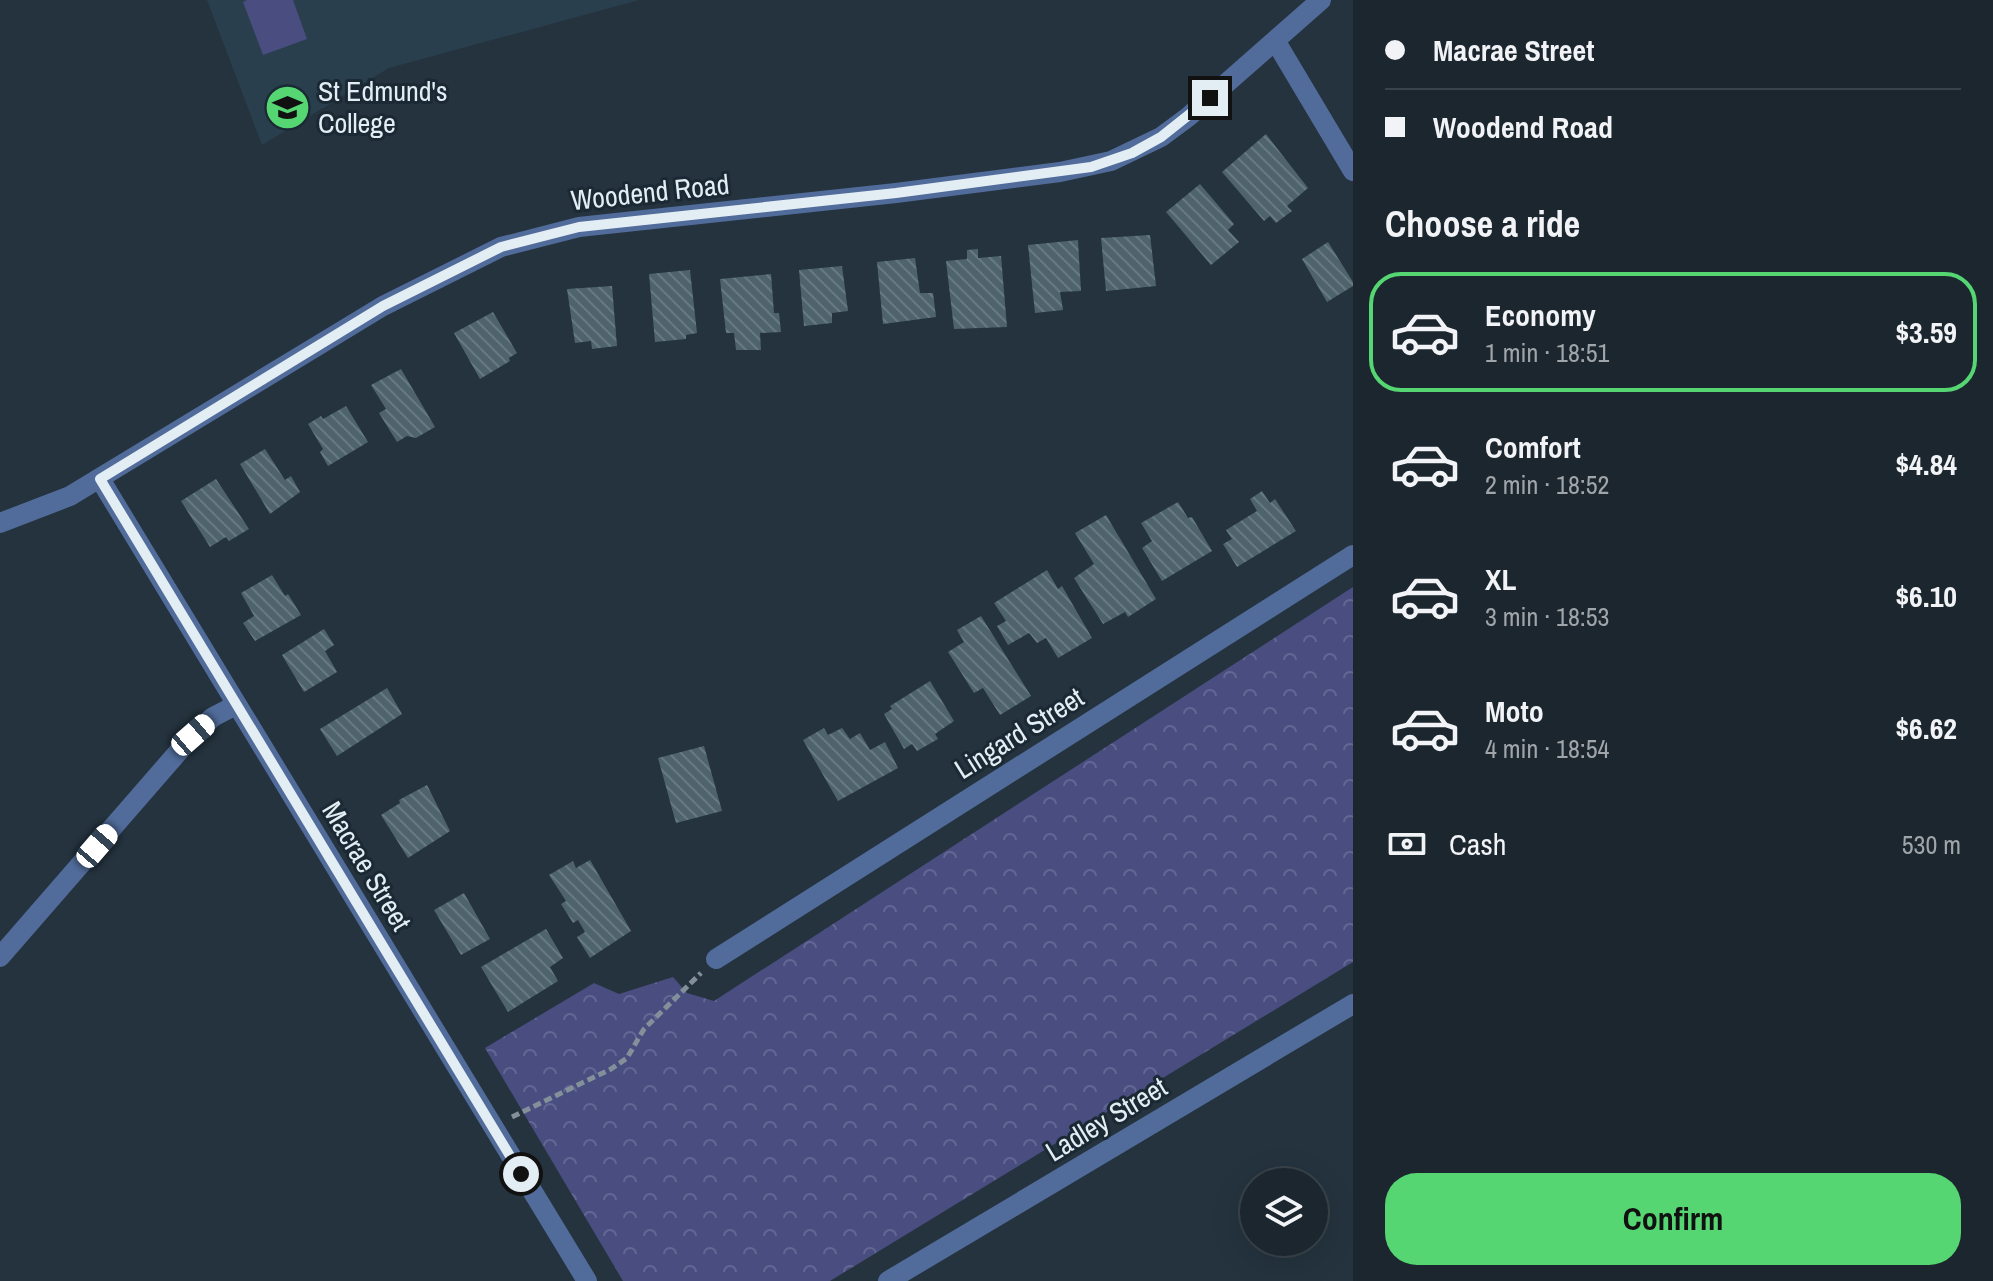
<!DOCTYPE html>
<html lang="en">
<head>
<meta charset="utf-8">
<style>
  body { margin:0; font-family:"Archivo Narrow",sans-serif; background:#242e36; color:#f1f3f6; height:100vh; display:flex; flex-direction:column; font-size:30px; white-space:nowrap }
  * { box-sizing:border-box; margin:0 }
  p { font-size:26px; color:#a0a5aa }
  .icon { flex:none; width:44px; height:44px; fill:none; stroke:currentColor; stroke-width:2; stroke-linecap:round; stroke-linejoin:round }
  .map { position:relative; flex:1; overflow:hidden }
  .sheet { display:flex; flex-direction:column; background:#1b262e; width:640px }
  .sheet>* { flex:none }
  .banner { display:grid; align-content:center; height:176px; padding:0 32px; background:#1b262e }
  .controls { position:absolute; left:1240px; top:1168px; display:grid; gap:16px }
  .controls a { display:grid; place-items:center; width:88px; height:88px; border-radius:50%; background:#1b262e; box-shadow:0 8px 32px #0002,0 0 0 2px #39434a; font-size:40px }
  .end { position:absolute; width:36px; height:36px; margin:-18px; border:10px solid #e3edf4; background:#111; box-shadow:0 0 0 4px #111 }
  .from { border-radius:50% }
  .car { position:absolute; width:24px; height:48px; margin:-24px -12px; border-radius:10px; box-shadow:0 0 6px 2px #0007; background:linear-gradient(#fff 24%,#345 0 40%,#fff 0 76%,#345 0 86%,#fff 0) }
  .banner b { display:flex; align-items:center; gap:28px; height:76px; font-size:30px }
  .banner b+b { border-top:2px solid #39434a }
  .banner i { width:20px; height:20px; background:#f1f3f6 }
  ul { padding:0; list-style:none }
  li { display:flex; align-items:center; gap:24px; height:120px; margin:0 16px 12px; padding:0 16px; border:4px solid transparent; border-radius:32px }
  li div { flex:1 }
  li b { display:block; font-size:30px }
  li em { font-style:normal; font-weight:700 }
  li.on { border-color:#55d672 }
  li>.icon { width:72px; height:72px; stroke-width:1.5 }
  h2 { padding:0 32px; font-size:36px; line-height:96px }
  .pay { display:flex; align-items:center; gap:20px; height:88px; padding:0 32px; font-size:30px }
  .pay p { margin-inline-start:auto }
  .action { display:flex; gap:16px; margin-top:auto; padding:16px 32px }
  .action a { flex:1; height:92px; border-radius:32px; background:#55d672; color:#111; font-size:32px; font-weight:700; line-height:92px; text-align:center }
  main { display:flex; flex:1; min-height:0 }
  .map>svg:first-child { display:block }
  .built { fill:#2a3f4d }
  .park { fill:url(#park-crowns) }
  .pitch { fill:#494d80 }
  .building { fill:url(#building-back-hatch) }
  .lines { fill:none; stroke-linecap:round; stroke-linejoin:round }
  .path { stroke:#839099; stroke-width:5; stroke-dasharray:8 4; stroke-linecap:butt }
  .minor { stroke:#516c9a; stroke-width:20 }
  .route { stroke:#e3edf4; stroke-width:10 }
  .labels { text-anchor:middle; stroke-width:6; stroke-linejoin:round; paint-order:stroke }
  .poi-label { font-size:28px; fill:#e3edf4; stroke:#1a2934; text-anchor:start }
  .street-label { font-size:28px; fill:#e3edf4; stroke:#1a2934 }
</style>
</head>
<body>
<main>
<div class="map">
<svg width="1353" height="1281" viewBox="0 0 1353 1281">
  <defs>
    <pattern id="park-crowns" width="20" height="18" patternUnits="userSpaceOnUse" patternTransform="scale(2)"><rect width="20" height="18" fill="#494d80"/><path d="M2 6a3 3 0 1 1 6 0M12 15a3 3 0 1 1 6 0" fill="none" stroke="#636793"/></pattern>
    <pattern id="building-back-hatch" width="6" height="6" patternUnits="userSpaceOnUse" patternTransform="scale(2)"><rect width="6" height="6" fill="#4e636b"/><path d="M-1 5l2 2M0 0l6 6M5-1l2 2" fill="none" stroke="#677a81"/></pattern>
  </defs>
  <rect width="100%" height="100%" fill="#24333e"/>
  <polygon class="built" points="207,0 639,0 389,68 262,145"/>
  <polygon class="park" points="1353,587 1353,962 830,1281 623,1281 485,1048 594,983 619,994 673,977 687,993 714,1001"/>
  <polygon class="pitch" points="247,0 293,0 307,39 263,55 243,2"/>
  <g class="building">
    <polygon points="1266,134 1308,188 1287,206 1292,211 1276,223 1270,216 1264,221 1222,172"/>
    <polygon points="1200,184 1234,224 1228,230 1239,242 1211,265 1166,212"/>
    <polygon points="1150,235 1156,286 1106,291 1101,238"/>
    <polygon points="1078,240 1081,291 1060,292 1063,310 1035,313 1028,245"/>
    <polygon points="1328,242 1353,282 1353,286 1327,302 1302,259"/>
    <polygon points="978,249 978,258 1001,256 1007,327 954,329 946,261 967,259 967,250"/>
    <polygon points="915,258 920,293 933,293 936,317 883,324 877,262"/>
    <polygon points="842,266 848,311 832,313 832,323 804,326 799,270"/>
    <polygon points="690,270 697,333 686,335 686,339 655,342 649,274"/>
    <polygon points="771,274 774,313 779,313 781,332 760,333 761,350 736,350 734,333 726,333 720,279"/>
    <polygon points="612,286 617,346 592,349 591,341 575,343 567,289"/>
    <polygon points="493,312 517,353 509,358 510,361 480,379 454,333"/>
    <polygon points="401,369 435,427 416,438 407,436 397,442 379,413 386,409 371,385"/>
    <polygon points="346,406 368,442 328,466 320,452 323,449 308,424 321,416 323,419"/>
    <polygon points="265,449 285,480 291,476 300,492 270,514 240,464"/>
    <polygon points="216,479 249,529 229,541 226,537 210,547 181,501"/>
    <polygon points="1262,491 1270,503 1275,499 1296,531 1237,567 1223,544 1232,539 1226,530 1257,511 1250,499"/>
    <polygon points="1178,502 1188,518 1192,517 1212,551 1162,581 1142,548 1152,541 1141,523"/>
    <polygon points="1106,515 1156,599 1128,617 1125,612 1103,624 1074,578 1094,564 1075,533"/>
    <polygon points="1047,570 1058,589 1062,586 1092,638 1058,658 1046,638 1037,643 1029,633 1008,645 997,626 1006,621 994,603"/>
    <polygon points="272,575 285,596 288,594 301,615 255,641 243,623 254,616 241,593"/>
    <polygon points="981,616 1031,696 1000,715 983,688 974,693 948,652 964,642 957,630"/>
    <polygon points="324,629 334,645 325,651 337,672 304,692 282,655"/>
    <polygon points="930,681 954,721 935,734 938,739 917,751 912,744 904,749 884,714 892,709 890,706"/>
    <polygon points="387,688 402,714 337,756 320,729"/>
    <polygon points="824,728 828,735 842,728 850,739 860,733 870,750 885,742 898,768 838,801 803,740"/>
    <polygon points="704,746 722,811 676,823 658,758"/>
    <polygon points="427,785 450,831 408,858 381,815 400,803 399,800"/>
    <polygon points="590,860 631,931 590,958 577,937 585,932 578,920 573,923 561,904 566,901 549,875 573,861 576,868"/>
    <polygon points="464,893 490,939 461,955 434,910"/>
    <polygon points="546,929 563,958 550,967 558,981 508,1012 481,967"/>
  </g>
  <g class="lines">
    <polyline class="path" points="512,1117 611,1069 627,1058 644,1029 701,973"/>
    <g class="minor">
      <polyline points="1276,42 1353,171"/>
      <polyline points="100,479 587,1281"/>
      <polyline points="0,523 70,496 383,306 501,247 579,227 896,193 1060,172 1111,161 1161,137 1188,117 1321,0"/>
      <polyline points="0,957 193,735 213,717 236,705"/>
      <polyline points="716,959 1353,555"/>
      <polyline points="888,1281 1353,1004"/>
    </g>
  </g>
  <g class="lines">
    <polyline class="route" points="521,1174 100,479 383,306 501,247 579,227 896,193 1091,167 1132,153 1161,137 1210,98"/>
  </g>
  <defs>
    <symbol id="school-disc" viewBox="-11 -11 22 22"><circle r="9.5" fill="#55d672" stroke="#1a2934"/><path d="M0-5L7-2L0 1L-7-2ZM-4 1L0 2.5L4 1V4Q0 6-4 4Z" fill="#111"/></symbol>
  </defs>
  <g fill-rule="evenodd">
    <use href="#school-disc" x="262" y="82" width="51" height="51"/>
  </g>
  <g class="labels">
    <g class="poi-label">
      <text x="318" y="101">St Edmund's<tspan x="318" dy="32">College</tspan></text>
    </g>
    <g class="street-label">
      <text transform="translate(650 192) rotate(-6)" y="10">Woodend Road</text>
      <text transform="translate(1019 733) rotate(-32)" y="10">Lingard Street</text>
      <text transform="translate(367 866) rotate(59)" y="10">Macrae Street</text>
      <text transform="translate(1106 1119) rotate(-31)" y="10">Ladley Street</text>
    </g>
  </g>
</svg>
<div class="controls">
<a><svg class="icon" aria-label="layers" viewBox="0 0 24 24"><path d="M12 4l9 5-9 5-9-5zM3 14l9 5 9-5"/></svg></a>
</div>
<i class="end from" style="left:521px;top:1174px"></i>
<i class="end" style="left:1210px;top:98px"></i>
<i class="car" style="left:193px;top:735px;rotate:49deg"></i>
<i class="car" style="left:97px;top:846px;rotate:41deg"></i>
</div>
<section class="sheet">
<div class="banner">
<b><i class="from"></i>Macrae Street</b>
<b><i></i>Woodend Road</b>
</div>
<h2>Choose a ride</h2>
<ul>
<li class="on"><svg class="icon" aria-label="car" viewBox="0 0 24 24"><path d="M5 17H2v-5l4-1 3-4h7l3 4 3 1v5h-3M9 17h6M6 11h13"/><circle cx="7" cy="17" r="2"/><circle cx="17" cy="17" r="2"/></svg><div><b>Economy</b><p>1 min · 18:51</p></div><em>$3.59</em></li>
<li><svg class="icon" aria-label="car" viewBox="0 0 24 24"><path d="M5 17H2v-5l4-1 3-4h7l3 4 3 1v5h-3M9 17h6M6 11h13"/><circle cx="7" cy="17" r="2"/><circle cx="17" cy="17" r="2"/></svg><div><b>Comfort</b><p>2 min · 18:52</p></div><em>$4.84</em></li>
<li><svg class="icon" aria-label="car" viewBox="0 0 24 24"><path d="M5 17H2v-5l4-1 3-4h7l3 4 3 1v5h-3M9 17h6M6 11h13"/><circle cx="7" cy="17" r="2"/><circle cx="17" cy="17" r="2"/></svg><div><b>XL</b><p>3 min · 18:53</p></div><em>$6.10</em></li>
<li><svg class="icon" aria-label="car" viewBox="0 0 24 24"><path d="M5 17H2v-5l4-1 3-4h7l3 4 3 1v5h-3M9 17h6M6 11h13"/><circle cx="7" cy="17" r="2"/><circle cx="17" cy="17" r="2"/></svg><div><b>Moto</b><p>4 min · 18:54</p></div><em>$6.62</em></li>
</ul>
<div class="pay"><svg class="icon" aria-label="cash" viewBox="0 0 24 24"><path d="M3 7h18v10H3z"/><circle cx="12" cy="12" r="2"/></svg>Cash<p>530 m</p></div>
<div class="action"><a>Confirm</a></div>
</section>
</main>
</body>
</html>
